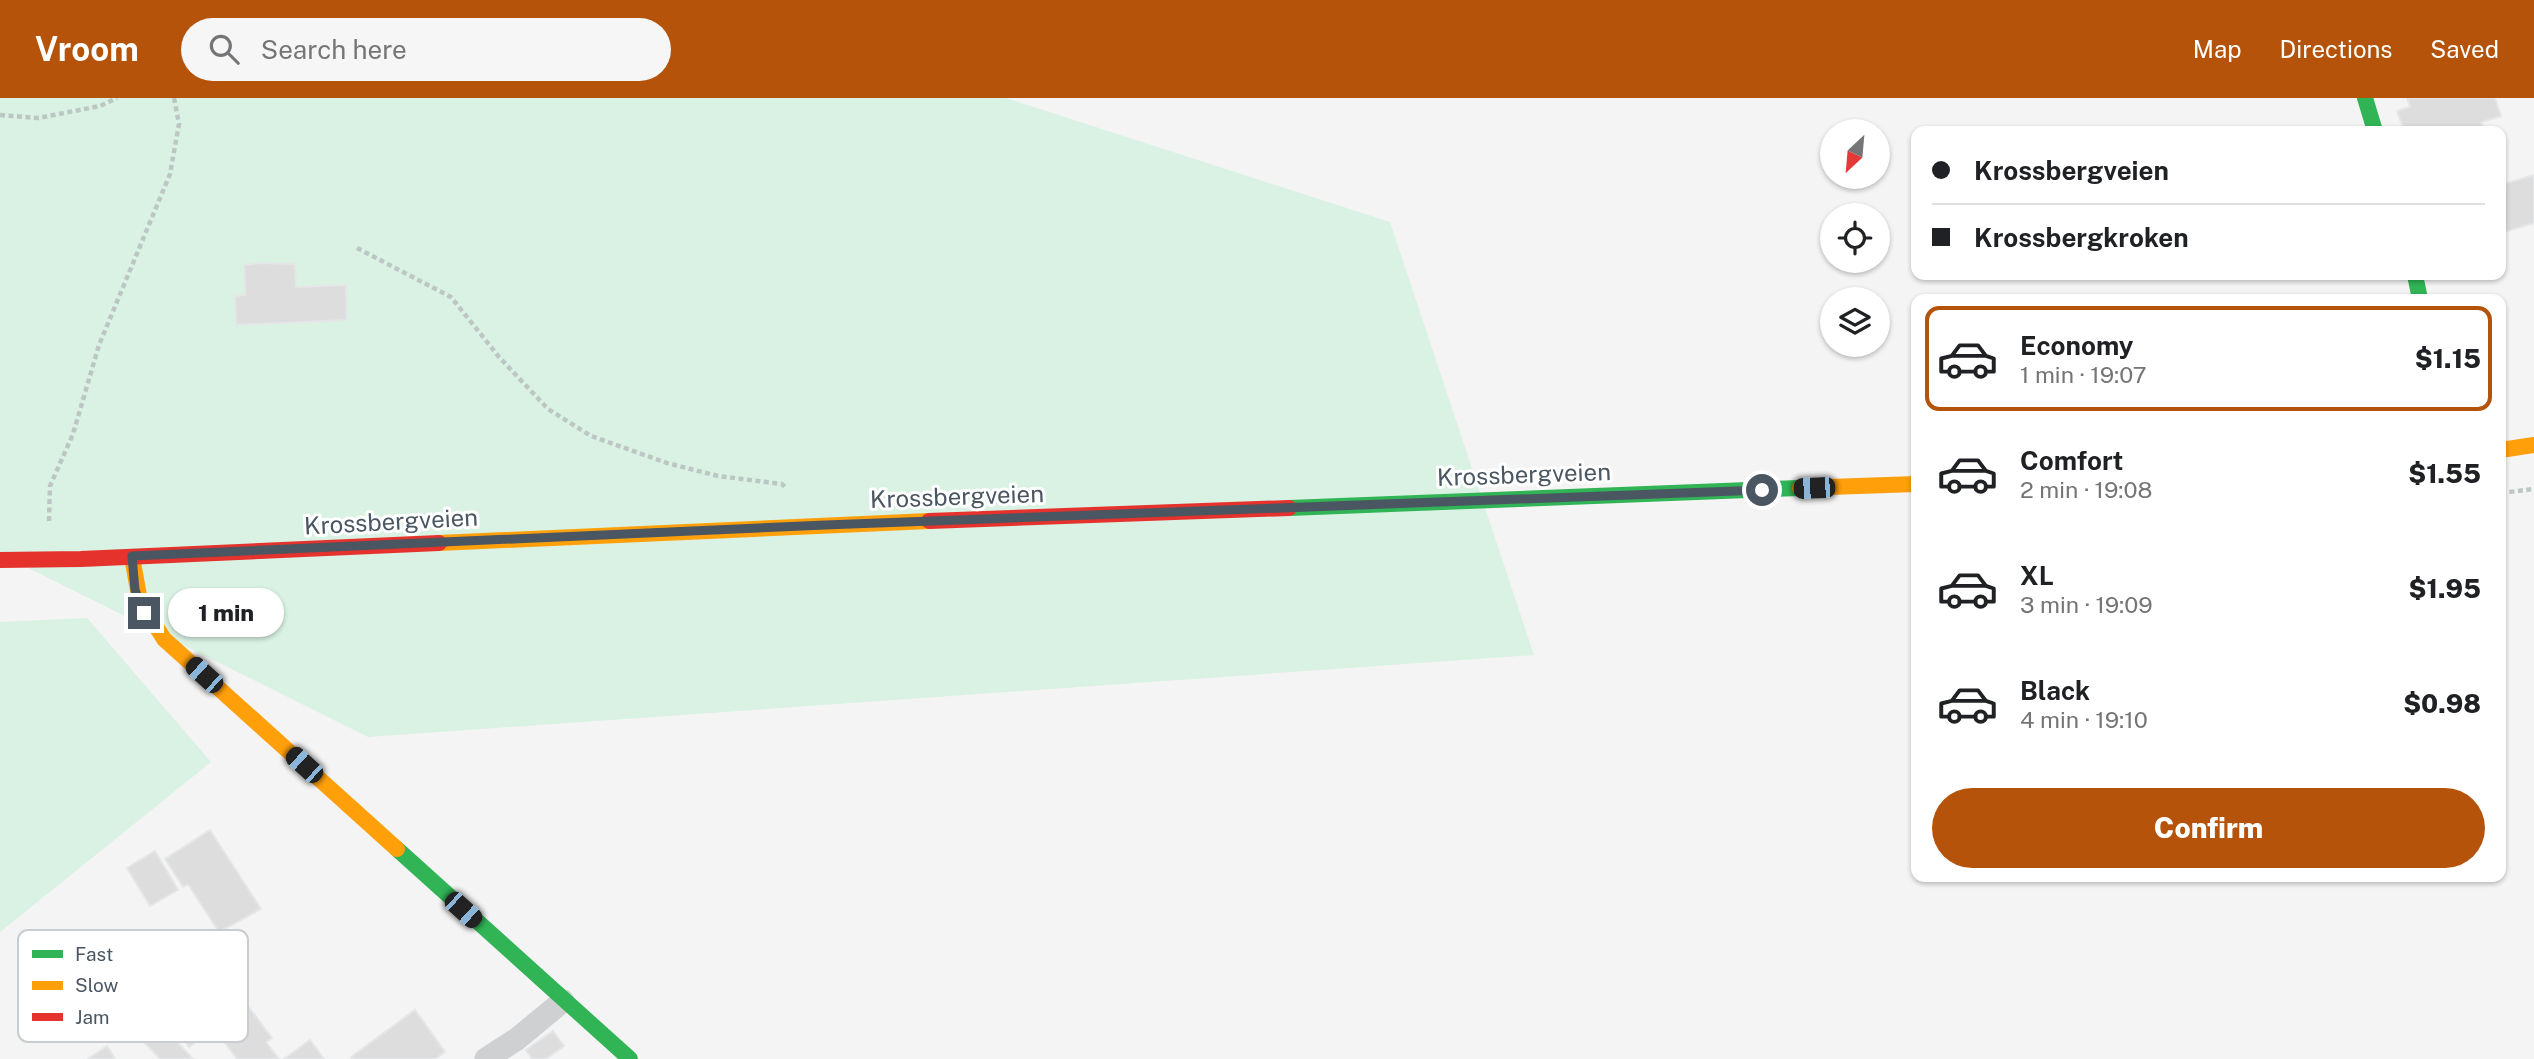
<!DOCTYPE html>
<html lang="en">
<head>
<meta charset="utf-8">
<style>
  body { margin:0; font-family:"Public Sans",sans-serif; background:#f6f6f6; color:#202124; height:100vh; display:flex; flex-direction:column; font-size:26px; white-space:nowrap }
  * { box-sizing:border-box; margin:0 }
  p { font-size:23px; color:#757577 }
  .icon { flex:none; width:38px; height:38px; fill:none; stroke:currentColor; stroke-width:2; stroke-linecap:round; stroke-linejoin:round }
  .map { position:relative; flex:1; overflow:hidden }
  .side { position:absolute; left:1911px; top:196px; width:595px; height:588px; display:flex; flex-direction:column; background:#fff; border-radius:14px; box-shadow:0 2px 5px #0004 }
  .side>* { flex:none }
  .hud { position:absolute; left:1911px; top:28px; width:595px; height:154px; border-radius:14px; box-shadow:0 2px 5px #0004; display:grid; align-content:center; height:154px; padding:0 21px; background:#fff }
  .needle { width:46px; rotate:206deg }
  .controls { position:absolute; left:1820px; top:21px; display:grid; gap:14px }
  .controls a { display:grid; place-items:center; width:70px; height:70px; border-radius:50%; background:#fff; box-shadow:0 2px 5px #0004; font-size:35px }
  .end { position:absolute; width:32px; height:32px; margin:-16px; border:9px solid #4a5661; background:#fff; box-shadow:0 0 0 4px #fff }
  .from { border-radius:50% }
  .bubble { position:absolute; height:49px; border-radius:24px; background:#fff; box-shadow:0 2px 5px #0004; font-size:23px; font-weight:800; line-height:49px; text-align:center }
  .car { position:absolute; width:21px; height:42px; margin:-21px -10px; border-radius:9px; box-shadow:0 0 5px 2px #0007; background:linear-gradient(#222 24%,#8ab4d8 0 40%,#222 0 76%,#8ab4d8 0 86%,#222 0) }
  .hud b { display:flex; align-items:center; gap:24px; height:66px; font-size:26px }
  .hud b+b { border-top:2px solid #e0e0e0 }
  .hud i { width:18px; height:18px; background:#202124 }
  ul { padding:12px 0 0; list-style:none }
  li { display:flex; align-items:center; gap:21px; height:105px; margin:0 14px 10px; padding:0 7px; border:4px solid transparent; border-radius:14px }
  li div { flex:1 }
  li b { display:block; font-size:26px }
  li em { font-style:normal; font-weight:800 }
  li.active { border-color:#b45309 }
  li>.icon { width:63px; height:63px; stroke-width:1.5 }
  .cta { display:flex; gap:14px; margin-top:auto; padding:14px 21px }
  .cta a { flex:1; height:80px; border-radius:42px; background:#b45309; color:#fff; font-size:28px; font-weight:800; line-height:80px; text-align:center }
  header { display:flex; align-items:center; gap:42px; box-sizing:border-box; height:98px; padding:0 35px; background:#b45309; color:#fff }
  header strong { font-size:33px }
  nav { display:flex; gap:38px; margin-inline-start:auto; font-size:24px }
  .search { width:490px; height:63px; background:#f6f6f6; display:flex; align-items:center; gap:18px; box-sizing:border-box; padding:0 24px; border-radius:38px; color:#757577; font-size:26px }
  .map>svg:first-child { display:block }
  .green { fill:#d9f2e3 }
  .building { fill:#ddddde; stroke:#e5e6e7; stroke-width:2 }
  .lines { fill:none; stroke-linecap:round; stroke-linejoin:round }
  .path { stroke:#bcc7c4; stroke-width:4.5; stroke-dasharray:5 3.5; stroke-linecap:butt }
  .lane { stroke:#ced0d2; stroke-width:23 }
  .fast { stroke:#30b455; stroke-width:16 }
  .slow { stroke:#ff9f0a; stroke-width:16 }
  .jam { stroke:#e5322d; stroke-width:16 }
  .route { stroke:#4a5661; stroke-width:9 }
  .labels { text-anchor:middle; stroke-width:6; stroke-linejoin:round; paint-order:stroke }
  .street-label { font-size:24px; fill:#4a5661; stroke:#fff }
  .key { fill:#fff; stroke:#c9ccd0; stroke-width:2 }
  .key-label { font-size:19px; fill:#4a5661 }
</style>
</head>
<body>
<header>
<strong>Vroom</strong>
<div class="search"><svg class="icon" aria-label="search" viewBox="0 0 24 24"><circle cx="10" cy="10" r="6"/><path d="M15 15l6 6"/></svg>Search here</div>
<nav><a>Map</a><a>Directions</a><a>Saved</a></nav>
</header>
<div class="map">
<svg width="2534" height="961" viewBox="0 0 2534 961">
  <rect width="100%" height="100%" fill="#f4f4f4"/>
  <g class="green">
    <polygon points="0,0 1006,0 1390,124 1534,557 368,639 0,456"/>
    <polygon points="87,520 211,664 0,834 0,524"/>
  </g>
  <g class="building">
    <polygon points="2407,0 2495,0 2501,18 2481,24 2483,28 2467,33 2404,33 2397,13 2410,9"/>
    <polygon points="2534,77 2534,125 2501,135 2501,87"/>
    <polygon points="261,165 295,166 296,189 346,187 347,222 236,227 235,198 245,197 244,167"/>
    <polygon points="210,732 261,811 219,834 188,786 183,789 165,761"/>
    <polygon points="155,753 178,792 150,808 127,770"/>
    <polygon points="200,890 219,919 210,925 214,931 189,949 165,914"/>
    <polygon points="245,904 272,940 266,944 279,961 237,961 212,927"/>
    <polygon points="415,912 445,954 435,961 352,961 351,959"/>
    <polygon points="161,927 193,961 160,961 143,943"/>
    <polygon points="553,933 564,948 546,961 532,961 526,952"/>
    <polygon points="310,942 324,961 284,961"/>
    <polygon points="107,948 115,961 88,961"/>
  </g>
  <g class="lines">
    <g class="path">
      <polyline points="0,17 38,20 100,8 117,0"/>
      <polyline points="357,150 451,199 499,259 548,311 591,338 667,365 718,378 782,386 786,390"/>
      <polyline points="2501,395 2534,391"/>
      <polyline points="49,423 50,388 73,336 99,247 170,76 179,26 174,0"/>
    </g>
    <polyline class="lane" points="486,961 517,941 563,903"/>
    <g class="fast">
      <polyline points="2365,0 2375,33"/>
      <polyline points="2415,177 2420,201"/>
      <polyline points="1289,410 1800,390"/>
      <polyline points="397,751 630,961"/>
    </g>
    <g class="slow">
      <polyline points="2501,352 2534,347"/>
      <polyline points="1800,390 1916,386"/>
      <polyline points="439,445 929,423"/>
      <polyline points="132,459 140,503 164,541 397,751"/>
    </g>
    <g class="jam">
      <polyline points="929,423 1289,410"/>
      <polyline points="0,462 81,461 439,445"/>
    </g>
  </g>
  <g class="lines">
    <polyline class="route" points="144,515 135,492 132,458 825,427 1762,392"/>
  </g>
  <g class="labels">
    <g class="street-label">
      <text transform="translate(1524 377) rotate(-2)" y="8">Krossbergveien</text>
      <text transform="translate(957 399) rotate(-2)" y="8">Krossbergveien</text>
      <text transform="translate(391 424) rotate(-3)" y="8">Krossbergveien</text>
    </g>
  </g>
  <rect x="18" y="832" width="230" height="112" rx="10" class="key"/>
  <rect x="32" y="852" width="31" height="8" fill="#30b455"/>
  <rect x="32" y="883" width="31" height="9" fill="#ff9f0a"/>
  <rect x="32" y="915" width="31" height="8" fill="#e5322d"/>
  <g class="key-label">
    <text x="75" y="863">Fast</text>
    <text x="75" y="894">Slow</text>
    <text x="75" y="926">Jam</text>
  </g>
</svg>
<div class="controls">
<a><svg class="needle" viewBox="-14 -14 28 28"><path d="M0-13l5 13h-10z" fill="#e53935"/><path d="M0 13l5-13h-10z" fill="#757577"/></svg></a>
<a><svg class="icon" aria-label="locate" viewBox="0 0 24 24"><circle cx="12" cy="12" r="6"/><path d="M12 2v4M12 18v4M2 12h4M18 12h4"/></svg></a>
<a><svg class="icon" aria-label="layers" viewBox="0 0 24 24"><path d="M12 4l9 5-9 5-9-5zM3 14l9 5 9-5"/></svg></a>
</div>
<i class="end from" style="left:1762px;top:392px"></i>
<i class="end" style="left:144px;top:515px"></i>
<div class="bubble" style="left:168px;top:490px;width:116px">1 min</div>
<i class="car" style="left:1814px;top:390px;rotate:268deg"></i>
<i class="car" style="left:204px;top:577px;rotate:312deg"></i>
<i class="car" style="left:304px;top:667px;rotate:312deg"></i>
<i class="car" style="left:463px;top:812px;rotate:132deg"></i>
<div class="hud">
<b><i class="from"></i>Krossbergveien</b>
<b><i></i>Krossbergkroken</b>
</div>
<section class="side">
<ul>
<li class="active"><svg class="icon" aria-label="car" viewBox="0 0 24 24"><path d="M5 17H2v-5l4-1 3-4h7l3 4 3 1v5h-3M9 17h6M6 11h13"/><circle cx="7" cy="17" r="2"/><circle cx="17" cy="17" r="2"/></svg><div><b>Economy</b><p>1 min · 19:07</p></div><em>$1.15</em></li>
<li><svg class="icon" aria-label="car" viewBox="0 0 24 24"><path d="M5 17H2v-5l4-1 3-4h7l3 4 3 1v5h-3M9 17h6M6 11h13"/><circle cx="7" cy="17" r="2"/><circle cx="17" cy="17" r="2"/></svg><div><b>Comfort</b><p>2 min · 19:08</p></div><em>$1.55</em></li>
<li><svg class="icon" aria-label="car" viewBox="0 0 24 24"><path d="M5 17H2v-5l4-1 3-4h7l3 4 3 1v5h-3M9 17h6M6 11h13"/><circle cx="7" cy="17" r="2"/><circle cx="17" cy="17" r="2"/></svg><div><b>XL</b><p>3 min · 19:09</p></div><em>$1.95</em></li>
<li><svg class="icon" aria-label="car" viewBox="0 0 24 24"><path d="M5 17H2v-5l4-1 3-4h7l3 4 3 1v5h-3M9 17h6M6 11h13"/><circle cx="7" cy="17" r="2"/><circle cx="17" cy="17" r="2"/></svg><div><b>Black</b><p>4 min · 19:10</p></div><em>$0.98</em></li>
</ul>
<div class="cta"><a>Confirm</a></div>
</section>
</div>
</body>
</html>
